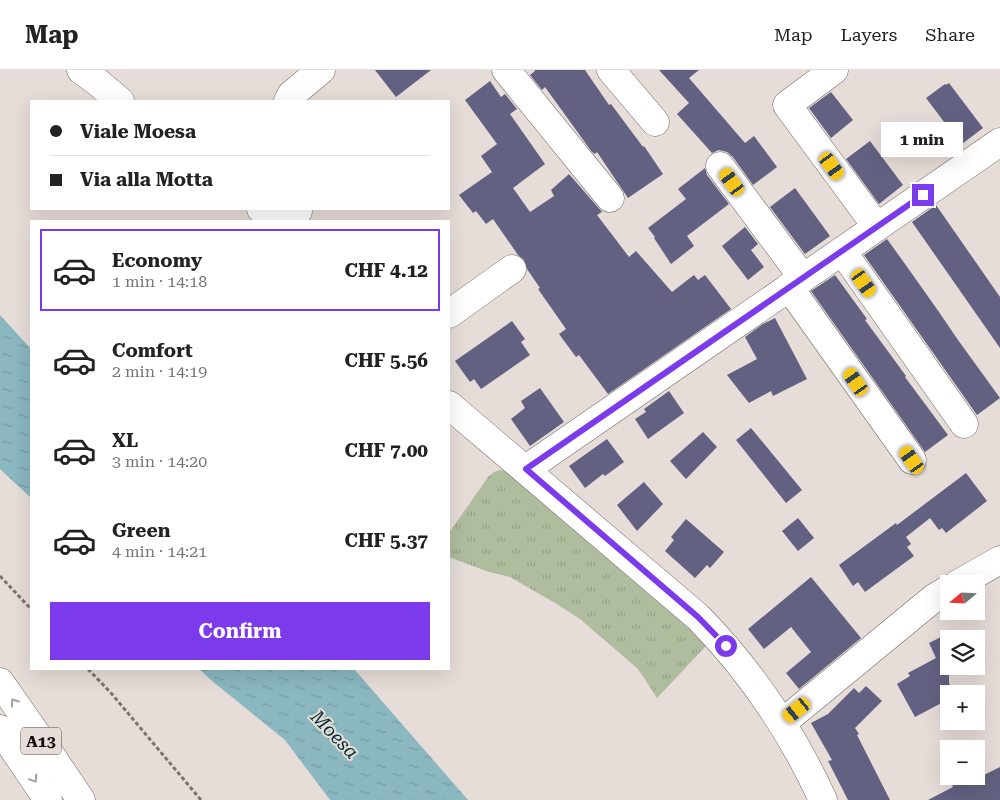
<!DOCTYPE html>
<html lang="en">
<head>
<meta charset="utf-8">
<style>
  body { margin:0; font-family:"Roboto Serif",serif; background:#f6f6f6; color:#222; height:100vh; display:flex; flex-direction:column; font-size:19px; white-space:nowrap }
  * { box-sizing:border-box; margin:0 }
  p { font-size:16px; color:#767676 }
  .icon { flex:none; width:28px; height:28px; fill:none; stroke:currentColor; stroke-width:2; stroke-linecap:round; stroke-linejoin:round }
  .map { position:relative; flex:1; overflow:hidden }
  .details { position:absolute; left:30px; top:150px; width:420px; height:450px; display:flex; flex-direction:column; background:#fff; border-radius:0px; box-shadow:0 5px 20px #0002 }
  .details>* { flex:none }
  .banner { position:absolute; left:30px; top:30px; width:420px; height:110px; border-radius:0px; box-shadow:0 5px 20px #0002; display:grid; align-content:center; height:110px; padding:0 20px; background:#fff }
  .needle { width:32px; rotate:251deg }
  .tools { position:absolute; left:940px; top:505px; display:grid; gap:10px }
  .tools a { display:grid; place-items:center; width:45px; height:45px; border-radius:0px; background:#fff; box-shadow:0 5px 20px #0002; font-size:25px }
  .end { position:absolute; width:22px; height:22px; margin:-11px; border:6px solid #7c3aed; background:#fff; box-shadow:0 0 0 2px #fff }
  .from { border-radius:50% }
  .bubble { position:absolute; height:35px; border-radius:0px; background:#fff; box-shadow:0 5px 20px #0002; font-size:16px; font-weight:700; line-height:35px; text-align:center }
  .car { position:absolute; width:15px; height:30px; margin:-15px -8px; border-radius:6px; box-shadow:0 0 4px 1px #0007; background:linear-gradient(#f5c518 24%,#345 0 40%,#f5c518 0 76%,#345 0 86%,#f5c518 0) }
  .banner b { display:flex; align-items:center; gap:18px; height:48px; font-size:19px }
  .banner b+b { border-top:1px solid #e0e0e0 }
  .banner i { width:12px; height:12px; background:#222 }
  ul { padding:9px 0 0; list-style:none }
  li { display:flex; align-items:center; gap:15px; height:82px; margin:0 10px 8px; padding:0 10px; border:2px solid transparent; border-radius:0px }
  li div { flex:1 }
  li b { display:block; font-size:19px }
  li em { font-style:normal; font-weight:700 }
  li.selected { border-color:#7c3aed }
  li>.icon { width:45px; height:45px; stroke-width:1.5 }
  .button { display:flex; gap:10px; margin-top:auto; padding:10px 20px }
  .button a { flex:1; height:58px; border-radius:0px; background:#7c3aed; color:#fff; font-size:20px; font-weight:700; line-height:58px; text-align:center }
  header { display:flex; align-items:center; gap:30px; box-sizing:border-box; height:70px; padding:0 25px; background:#fff; border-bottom:1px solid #e0e0e0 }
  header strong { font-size:24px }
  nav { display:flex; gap:28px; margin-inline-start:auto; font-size:18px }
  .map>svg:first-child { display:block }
  .grass { fill:url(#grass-tufts) }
  .water { fill:url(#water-ripples) }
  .building { fill:#626181 }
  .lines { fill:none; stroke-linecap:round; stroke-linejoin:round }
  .minor-casing { stroke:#736a66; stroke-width:29 }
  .highway-casing { stroke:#736a66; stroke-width:29 }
  .path { stroke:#7b7471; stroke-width:3; stroke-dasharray:4 2.5; stroke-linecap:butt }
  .minor { stroke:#fff; stroke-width:28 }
  .highway { stroke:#fff; stroke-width:28 }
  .oneway { stroke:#a19f9f }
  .route { stroke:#7c3aed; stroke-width:6 }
  .labels { text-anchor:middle; stroke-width:4; stroke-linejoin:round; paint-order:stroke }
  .shield { fill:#e6dcd8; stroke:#534d4b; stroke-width:1 }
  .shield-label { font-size:16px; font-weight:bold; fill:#14100f }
  .water-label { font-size:19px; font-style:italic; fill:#012f36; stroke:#e6dcd8 }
</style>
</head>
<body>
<header>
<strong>Map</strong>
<nav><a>Map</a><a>Layers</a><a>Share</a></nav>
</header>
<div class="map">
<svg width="1000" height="730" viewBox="0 0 1000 730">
  <defs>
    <pattern id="grass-tufts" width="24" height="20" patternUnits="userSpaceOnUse" patternTransform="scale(1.25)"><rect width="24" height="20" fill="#afbd9e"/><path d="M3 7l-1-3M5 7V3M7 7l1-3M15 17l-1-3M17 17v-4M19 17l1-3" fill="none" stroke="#96a187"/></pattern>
    <pattern id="water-ripples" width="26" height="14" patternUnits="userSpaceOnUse" patternTransform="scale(1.25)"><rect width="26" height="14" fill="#8ab7c0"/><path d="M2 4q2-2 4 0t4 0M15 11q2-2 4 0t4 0" fill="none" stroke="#769ca4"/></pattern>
  </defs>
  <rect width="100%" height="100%" fill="#e6dcd8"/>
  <polygon class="grass" points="500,400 506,401 661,530 706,576 657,628 638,599 580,549 555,533 510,507 489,502 449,487 449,463 488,407 494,402"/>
  <g class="water">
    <polygon points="0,245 31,279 31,428 0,399"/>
    <polygon points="199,599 354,599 468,730 330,730 285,670 212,611"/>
  </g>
  <g class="building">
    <polygon points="375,0 431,0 396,27"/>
    <polygon points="534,0 585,0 609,35 611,34 643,77 644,76 663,104 628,128 597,82 595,84 592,82 545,17 542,20 530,5 535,1"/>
    <polygon points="659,0 699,0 689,8 745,73 754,66 777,97 753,115 733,87 727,82 719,80 712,83 677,44 689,33"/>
    <polygon points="490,11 501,27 505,24 517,39 510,44 545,94 513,118 530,142 554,126 551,120 569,104 602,142 597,145 629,187 636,181 672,222 694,205 698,210 705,205 731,239 608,324 579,285 576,287 559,264 566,259 538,219 540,218 527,199 524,190 518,185 493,149 486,154 476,141 473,143 459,125 492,102 481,86 497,74 465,30"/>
    <polygon points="949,13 983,58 950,83 940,70 951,61 926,28 945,14 946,15"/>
    <polygon points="831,22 853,50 831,68 809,38"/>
    <polygon points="870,71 903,115 879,134 846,89"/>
    <polygon points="705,98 707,105 729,134 687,166 694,176 671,194 654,168 655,167 648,158 686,129 678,119"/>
    <polygon points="795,118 830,166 805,184 770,137"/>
    <polygon points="936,135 1000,227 1000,278 912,152"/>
    <polygon points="745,157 758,174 751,180 764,197 748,210 722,176"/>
    <polygon points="887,169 905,194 939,242 958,270 1000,328 977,345 864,185"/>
    <polygon points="835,205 867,249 865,250 906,306 905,307 948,365 925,382 811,221"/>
    <polygon points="775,248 807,309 773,326 771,321 749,333 727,305 757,289 745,267 763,254"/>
    <polygon points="512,251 525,269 521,272 530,285 481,319 474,309 470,312 455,291"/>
    <polygon points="540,318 564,352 530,376 511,349 525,338 521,331"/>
    <polygon points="669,321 684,343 648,369 635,349 646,342 644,339"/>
    <polygon points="751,358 802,420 786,433 736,370"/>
    <polygon points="703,362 717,377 686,409 670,391"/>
    <polygon points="607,369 624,392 605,406 603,404 585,418 569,396"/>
    <polygon points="966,403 987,431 946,463 942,458 939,460 930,448 906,467 911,474 907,477 914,486 865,522 858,512 853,516 839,495 896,453 897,455"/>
    <polygon points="644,412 663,434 637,461 617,435"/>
    <polygon points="798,448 814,468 798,481 782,461"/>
    <polygon points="686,449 724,482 710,498 707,495 695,508 665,481 674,470 671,467"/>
    <polygon points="811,507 861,568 799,619 786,603 811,582 791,557 764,579 748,559"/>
    <polygon points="949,563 949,613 954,624 949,624 949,629 915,647 897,614 910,606 908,603 936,588 929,573"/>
    <polygon points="866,616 882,631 855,658 859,664 857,665 890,730 848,730 828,691 832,690 811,653 828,644 854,618 859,623"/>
    <polygon points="1000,697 1000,730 928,730 953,717 952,716 971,706 976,706 976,704 978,708"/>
  </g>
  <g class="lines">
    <defs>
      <g id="minor">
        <polyline points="81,0 95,10 120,31"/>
        <polyline points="506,0 610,128"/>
        <polyline points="611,0 655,52"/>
        <polyline points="834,0 787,35 877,157"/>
        <polyline points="288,31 291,25 321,0"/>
        <polyline points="720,96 803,208"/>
        <polyline points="261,139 276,151"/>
        <polyline points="287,151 298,141 298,139"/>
        <polyline points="842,181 964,354"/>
        <polyline points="789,217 912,390"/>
        <polyline points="449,244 512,199"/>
        <path d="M449 335 698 547C750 600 792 662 823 730"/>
        <polyline points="526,399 1000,72"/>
        <polyline points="958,514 1000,490"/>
        <polyline points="782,653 934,528 949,519"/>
      </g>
      <g id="highway">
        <polyline points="0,612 46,678 81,730"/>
        <polyline points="0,659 48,730"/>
      </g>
    </defs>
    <use href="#minor" class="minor-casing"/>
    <use href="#highway" class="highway-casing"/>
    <g class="path">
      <polyline points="0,506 31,539"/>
      <polyline points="88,599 111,623 201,730"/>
    </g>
    <use href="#minor" class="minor"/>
    <use href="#highway" class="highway"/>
  </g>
  <defs><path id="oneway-chevron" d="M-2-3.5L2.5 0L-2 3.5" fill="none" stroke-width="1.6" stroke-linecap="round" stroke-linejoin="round" transform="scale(1.25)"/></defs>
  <g class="oneway">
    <use href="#oneway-chevron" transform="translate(14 632) rotate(-125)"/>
    <use href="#oneway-chevron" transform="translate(34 709) rotate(56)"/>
  </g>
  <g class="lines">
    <polyline class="route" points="726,576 698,547 526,399 923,125"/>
  </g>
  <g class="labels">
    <rect class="shield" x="21" y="657.5" width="40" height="27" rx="4"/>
    <g class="shield-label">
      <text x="41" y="677">A13</text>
    </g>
    <g class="water-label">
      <text transform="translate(335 664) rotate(46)" y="7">Moesa</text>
    </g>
  </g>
</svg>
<div class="tools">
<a><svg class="needle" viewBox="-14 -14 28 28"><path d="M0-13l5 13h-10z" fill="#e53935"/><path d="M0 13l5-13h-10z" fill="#767676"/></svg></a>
<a><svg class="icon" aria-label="layers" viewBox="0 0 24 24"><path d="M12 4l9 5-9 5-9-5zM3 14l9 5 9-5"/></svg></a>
<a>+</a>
<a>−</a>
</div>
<i class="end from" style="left:726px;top:576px"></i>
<i class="end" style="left:923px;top:125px"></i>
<div class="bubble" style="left:881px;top:52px;width:82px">1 min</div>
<i class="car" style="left:832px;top:96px;rotate:144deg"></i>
<i class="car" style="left:732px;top:112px;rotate:324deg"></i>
<i class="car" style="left:864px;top:213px;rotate:145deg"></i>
<i class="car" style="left:856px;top:312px;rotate:325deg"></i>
<i class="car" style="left:912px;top:390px;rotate:325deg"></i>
<i class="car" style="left:797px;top:640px;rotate:231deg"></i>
<div class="banner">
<b><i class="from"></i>Viale Moesa</b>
<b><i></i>Via alla Motta</b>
</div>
<section class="details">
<ul>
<li class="selected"><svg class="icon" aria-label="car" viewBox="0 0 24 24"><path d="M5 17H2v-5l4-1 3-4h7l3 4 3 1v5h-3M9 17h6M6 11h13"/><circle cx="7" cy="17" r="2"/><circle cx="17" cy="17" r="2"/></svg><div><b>Economy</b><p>1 min · 14:18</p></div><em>CHF 4.12</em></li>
<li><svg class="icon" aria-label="car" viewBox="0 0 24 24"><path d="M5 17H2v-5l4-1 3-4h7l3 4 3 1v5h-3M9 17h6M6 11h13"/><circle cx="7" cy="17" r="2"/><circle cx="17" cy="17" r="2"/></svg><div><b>Comfort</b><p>2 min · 14:19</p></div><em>CHF 5.56</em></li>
<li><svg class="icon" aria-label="car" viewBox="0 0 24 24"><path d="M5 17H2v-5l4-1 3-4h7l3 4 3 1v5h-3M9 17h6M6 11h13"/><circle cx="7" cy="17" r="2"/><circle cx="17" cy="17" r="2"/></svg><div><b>XL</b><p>3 min · 14:20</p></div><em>CHF 7.00</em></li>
<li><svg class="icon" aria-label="car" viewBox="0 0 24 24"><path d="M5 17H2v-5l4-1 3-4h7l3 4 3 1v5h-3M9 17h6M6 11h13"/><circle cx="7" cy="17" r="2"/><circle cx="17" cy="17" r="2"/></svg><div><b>Green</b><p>4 min · 14:21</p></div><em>CHF 5.37</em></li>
</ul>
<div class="button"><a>Confirm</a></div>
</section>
</div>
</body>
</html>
